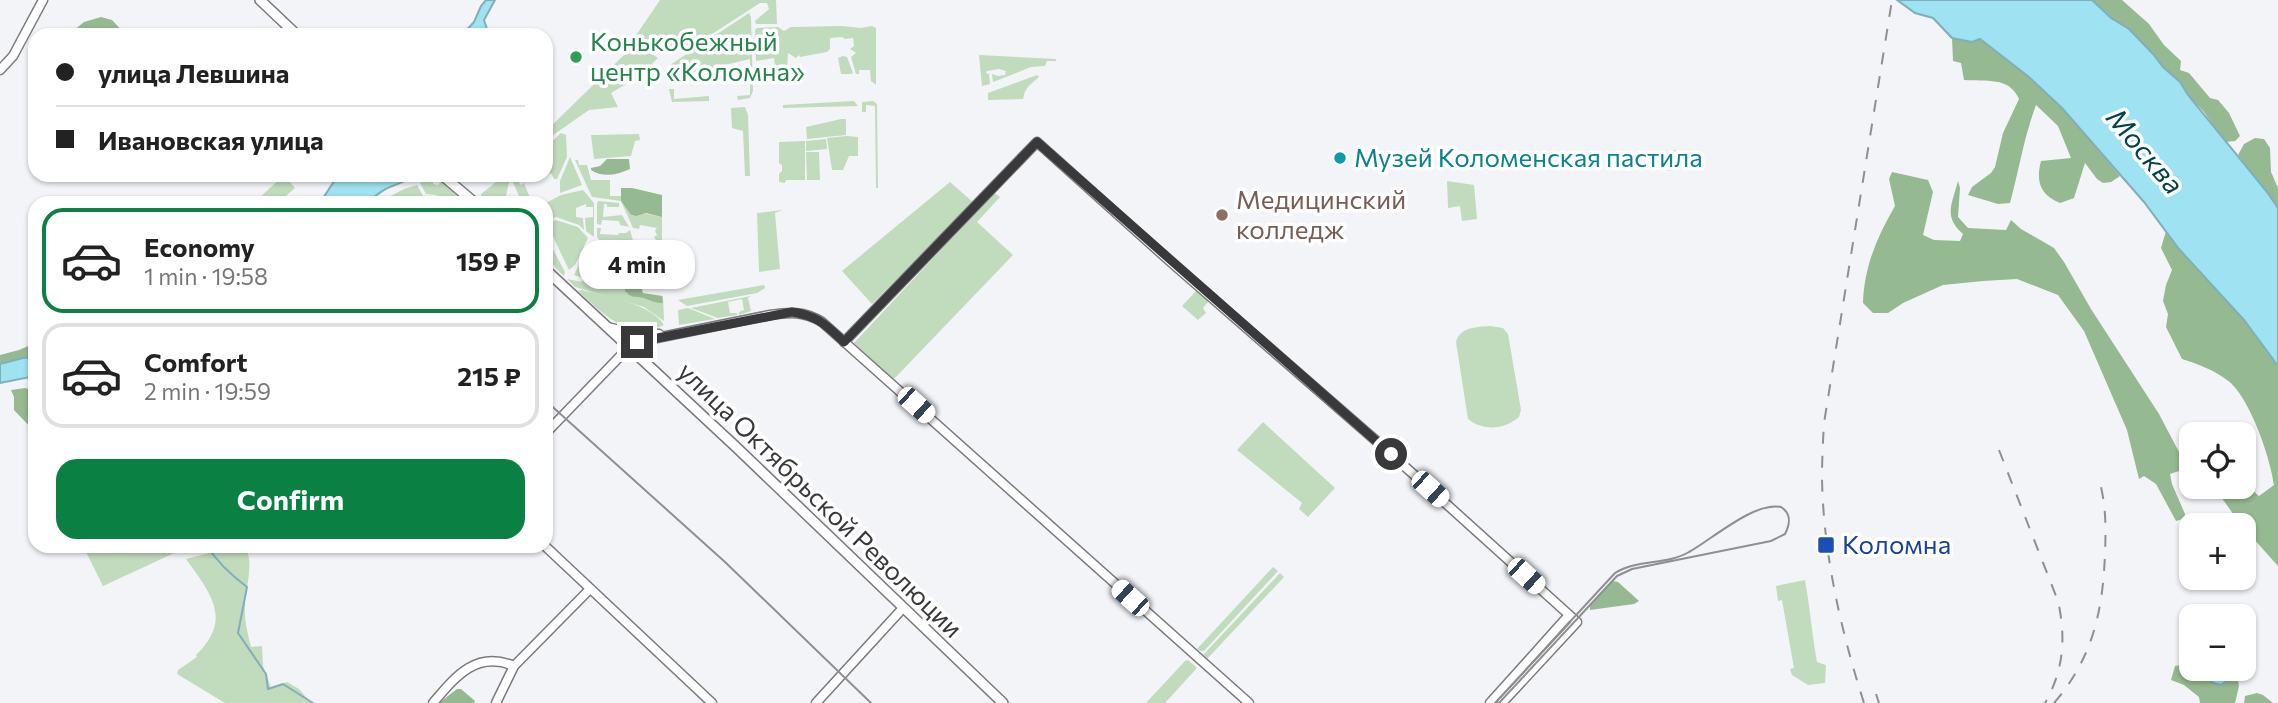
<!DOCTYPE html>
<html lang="en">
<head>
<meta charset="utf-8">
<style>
  body { margin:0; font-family:Commissioner,sans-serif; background:#f6f6f6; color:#222; height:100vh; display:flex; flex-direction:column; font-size:26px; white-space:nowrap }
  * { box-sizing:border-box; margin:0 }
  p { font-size:23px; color:#767676 }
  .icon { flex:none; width:38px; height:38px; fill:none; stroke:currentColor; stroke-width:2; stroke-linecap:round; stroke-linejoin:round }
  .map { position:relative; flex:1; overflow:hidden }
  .details { position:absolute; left:28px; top:196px; width:525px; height:357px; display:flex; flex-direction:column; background:#fff; border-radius:21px; box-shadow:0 2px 5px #0004 }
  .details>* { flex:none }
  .hud { position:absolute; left:28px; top:28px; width:525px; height:154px; border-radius:21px; box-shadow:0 2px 5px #0004; display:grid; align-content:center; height:154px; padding:0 28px; background:#fff }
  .fabs { position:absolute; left:2179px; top:422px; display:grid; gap:14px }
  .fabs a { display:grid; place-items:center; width:77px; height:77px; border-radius:14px; background:#fff; box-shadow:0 2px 5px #0004; font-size:35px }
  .end { position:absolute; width:32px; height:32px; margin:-16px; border:9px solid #39393b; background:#fff; box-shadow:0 0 0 4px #fff }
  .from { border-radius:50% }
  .bubble { position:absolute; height:49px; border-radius:21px; background:#fff; box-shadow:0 2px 5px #0004; font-size:23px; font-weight:700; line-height:49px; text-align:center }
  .car { position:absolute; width:21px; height:42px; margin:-21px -10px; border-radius:9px; box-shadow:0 0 5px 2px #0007; background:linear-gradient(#fff 24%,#345 0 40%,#fff 0 76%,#345 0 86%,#fff 0) }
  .hud b { display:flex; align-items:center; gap:24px; height:66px; font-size:26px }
  .hud b+b { border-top:2px solid #e0e0e0 }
  .hud i { width:18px; height:18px; background:#222 }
  ul { padding:12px 0 0; list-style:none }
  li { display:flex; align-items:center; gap:21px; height:105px; margin:0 14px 10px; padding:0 14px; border:4px solid #e0e0e0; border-radius:21px }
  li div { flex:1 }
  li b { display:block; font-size:26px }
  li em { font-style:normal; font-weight:700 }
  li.current { border-color:#0b8043 }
  li>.icon { width:63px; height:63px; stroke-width:1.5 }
  .cta { display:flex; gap:14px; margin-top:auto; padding:14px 28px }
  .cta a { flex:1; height:80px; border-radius:21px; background:#0b8043; color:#fff; font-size:28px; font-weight:700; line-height:80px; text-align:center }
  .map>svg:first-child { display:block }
  .green { fill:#c1dbbd }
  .forest { fill:#95b990 }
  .water { fill:#9fe2f1; stroke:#80afba; stroke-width:2 }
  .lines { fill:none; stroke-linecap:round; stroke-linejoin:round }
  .stream { stroke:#80afba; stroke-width:2 }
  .secondary-casing { stroke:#7a7a7e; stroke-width:11 }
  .primary-casing { stroke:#7a7a7e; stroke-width:12 }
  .secondary { stroke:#fff; stroke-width:8 }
  .primary { stroke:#fff; stroke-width:9 }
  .tram { stroke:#8f8f92; stroke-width:2 }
  .rail { stroke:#8f8f92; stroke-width:2; stroke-dasharray:12 12; stroke-linecap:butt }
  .route { stroke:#39393b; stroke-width:9 }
  .leisure-dot { fill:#2e9e5b; stroke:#fff; stroke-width:2.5 }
  .culture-dot { fill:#0f9aa8; stroke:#fff; stroke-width:2.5 }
  .education-dot { fill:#8d6e63; stroke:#fff; stroke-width:2.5 }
  .transit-dot { fill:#1a4fb4; stroke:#fff; stroke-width:2.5 }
  .labels { text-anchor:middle; stroke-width:7; stroke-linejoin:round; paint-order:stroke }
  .leisure-label { font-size:26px; fill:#27864d; stroke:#fff; text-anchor:start }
  .culture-label { font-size:26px; fill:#0d838f; stroke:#fff; text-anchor:start }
  .education-label { font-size:26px; fill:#785e54; stroke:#fff; text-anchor:start }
  .street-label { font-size:26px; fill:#39393b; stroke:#fff }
  .transit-label { font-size:26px; fill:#164399; stroke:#fff; text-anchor:start }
  .water-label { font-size:28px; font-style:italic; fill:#04434e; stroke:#fff }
</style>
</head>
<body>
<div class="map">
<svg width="2278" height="703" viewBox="0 0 2278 703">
  <rect width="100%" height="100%" fill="#f3f4f8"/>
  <g class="green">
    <polygon points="660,0 776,0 777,24 756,24 755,21 769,9 767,3 760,3 689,49 660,54 635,37"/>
    <polygon points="749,13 751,17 753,91 750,98 738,100 737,96 750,95 750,59 674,77 673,83 669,83 670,65"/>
    <polygon points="842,26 861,28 872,26 876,28 876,85 871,81 870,70 859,70 859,74 856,74 851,57 856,53 850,49 854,46 853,38 844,39 843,37 830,38 830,49 827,52 800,57 799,55 796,58 788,53 787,68 775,68 774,58 756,61 755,30 757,28 778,27 784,31 791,27"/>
    <polygon points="633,42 658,58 638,77 611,93 618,107 589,110 546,140 546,131 625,54"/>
    <polygon points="979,55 1056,59 1056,61 1047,61 1045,66 1031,67 993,82 992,74 998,76 1005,75 1006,71 999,69 987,71 986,73 989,74 990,84 982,86"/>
    <polygon points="843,56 847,57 853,73 851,74 841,74 838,58"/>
    <path d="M1037 75 1039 77C1030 85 1025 87 1023 99L988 100V93Z"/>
    <polygon points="669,89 674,89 674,99 709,96 709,101 672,102"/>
    <polygon points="854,101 858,106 783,108 783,105"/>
    <polygon points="873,101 877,104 878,188 876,188 875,106 866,105 866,112 862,112 862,102"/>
    <polygon points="745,107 748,115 750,176 745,176 743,131 732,128 731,108"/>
    <polygon points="841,119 846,119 846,135 807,139 806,127"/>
    <polygon points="561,133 566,135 567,157 557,179 554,179 551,173 546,175 546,147"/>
    <polygon points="639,134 640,140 635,141 631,156 594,159 591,135"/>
    <polygon points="846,136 858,137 858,156 849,156 843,170 832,170 827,138"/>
    <polygon points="826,139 827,149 806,151 806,141"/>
    <polygon points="805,141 805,180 786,180 785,183 779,182 779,174 782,171 782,165 779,163 779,142"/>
    <polygon points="1676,150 1678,170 1668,171 1666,152"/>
    <polygon points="806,152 819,152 820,180 807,180"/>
    <polygon points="570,157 582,185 560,193 560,181"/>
    <polygon points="575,160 578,160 579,165 587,165 591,180 610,180 610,196 621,196 621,201 631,215 633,216 643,213 662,217 662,247 647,246 647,241 656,240 654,237 657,235 655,231 657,228 640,225 639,229 633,228 621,201 592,197"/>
    <polygon points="284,175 295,188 278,203 260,203 257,200"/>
    <path d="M432 175 434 177 433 184 438 185 441 181 465 203C451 203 440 193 426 194L420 183Z"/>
    <polygon points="505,175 509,175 510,178 505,200 498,203 486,203 482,199 481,194"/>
    <polygon points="512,180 519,181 520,185 524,183 532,203 522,203"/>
    <polygon points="1447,181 1474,185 1477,219 1462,221 1460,206 1448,208"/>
    <polygon points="950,182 974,203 872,304 842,271"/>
    <polygon points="417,185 423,196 419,203 377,203 404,189"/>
    <polygon points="583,190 594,203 594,237 586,231 585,218 593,217 593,207 586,207 586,204 576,208 576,217 583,218 584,230 579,225 556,217 546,221 546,203 561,195"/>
    <polygon points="994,193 1000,197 977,222 1013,255 893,380 854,343"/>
    <polygon points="598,201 619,203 619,207 607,207 607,204 604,204 603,217 622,215 629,227 620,225 619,221 602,220 601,225 597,224 597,204"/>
    <polygon points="783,210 775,213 780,269 759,272 757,213"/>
    <polygon points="556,220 578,227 588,238 575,265 569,270 547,224"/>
    <polygon points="597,228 601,228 600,234 618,235 619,233 626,233 630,230 634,244 600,241 597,237"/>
    <path d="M546 236 565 272 564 276C550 264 546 255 546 236Z"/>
    <polygon points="601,244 662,250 661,255 628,254 626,268 628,269 628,272 626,273 627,294 663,296 664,321 644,307 575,287 567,279 582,282 583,278 574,275 585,253 590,247 598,247"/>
    <polygon points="764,285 765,288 757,293 687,306 678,300"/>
    <path d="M582 290C605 296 652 304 664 325 627 342 603 313 578 291Z"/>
    <polygon points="1197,290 1209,301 1203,308 1206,313 1198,320 1182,306"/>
    <polygon points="751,296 748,298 751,311 739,315 739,312 744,310 742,299 728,302 730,313 737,313 737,315 718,318 691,308"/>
    <polygon points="688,308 715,319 679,325 678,310"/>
    <path d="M1490 326 1503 328 1508 334 1521 410 1519 417C1504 430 1483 431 1468 419L1456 342C1460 327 1477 327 1490 326Z"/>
    <polygon points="1263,422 1335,488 1308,517 1299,509 1302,503 1237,450"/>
    <polygon points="83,546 184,546 183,549 103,586"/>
    <path d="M216 546H245C255 564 245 587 245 607 244 620 248 634 251 647L262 646 263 666 271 688 287 682 299 689 311 703H225L177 674 178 670 197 657 196 655C233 619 211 594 186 559L217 551Z"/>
    <polygon points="1273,567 1278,571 1204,651 1200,651 1197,649"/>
    <polygon points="1280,573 1284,577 1207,659 1203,655"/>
    <path d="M1805 580C1810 608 1812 634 1817 662L1826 665 1825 683 1808 685 1792 675 1790 669 1794 668 1782 600 1778 601 1776 586Z"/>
    <polygon points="1188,660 1197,668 1165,703 1146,703 1185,661"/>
  </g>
  <g class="forest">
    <polygon points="2092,0 2122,0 2149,24 2164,45 2181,61 2180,70 2189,73 2210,98 2218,100 2229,113 2240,136 2235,141 2225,142 2204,112 2188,95 2180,82 2163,67 2153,54 2129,29 2111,18"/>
    <polygon points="101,17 112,20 126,35 68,35 84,22"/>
    <path d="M1952 38 1972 42 1980 39 2029 77 2062 108 2120 176 2111 182 2103 183 2097 179 2085 163 2074 198 2060 203C2039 195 2036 180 2041 161L2071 158 2058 126 2036 105C2024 137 2019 170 2010 203L1998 204 1968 195 1972 187 1991 173 1995 167 2003 133 2019 99C2009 76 1986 82 1964 80L1961 63 1953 61Z"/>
    <polygon points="2255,138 2264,139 2270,148 2271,172 2278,188 2278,208 2238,155 2244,144"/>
    <path d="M607 159H629L630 169C617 175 603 178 591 170V168L600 166Z"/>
    <path d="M1892 172 1928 180 1933 192 1923 235 1934 240 1960 241 1963 234C1943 217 1952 204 1958 181L1960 188 1958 217 1968 228 2006 230 2011 220 2021 229 2054 248 2064 262 2091 309 2159 414 2179 452 2182 470 2170 474 2172 484 2185 514V518L2176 521 2156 484 2144 476 2139 479 2127 430 2084 331 2058 295 2017 279 1983 281 1943 285 1903 303 1888 313H1873L1863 303C1864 267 1877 237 1895 206L1889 179Z"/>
    <polygon points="621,188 632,188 662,195 662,217 646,213 636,216 631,215 621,201"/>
    <path d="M2166 231 2179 249 2244 320 2278 366V566L2244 528V525H2241L2214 487 2244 486V483L2259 496 2274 485C2271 459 2249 395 2227 380 2214 370 2198 364 2182 359L2166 327 2168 314 2163 301 2166 285 2172 270 2161 248Z"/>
    <path d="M634 278 639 279 643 293 662 296 663 303C656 303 652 301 646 299 637 295 632 300 625 291V287Z"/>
    <polygon points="35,343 35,357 23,358 0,364 0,355 19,350"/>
    <polygon points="25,388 35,392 35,432 14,410 14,397 11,390"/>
    <polygon points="1613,581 1618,582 1639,601 1634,604 1590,610 1590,606"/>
    <polygon points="2191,663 2191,668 2201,669 2213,683 2221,685 2227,682 2228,674 2238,679 2239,686 2235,703 2200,703 2199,697 2184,685 2171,680 2175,666"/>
    <polygon points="457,689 461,689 475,701 474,703 439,703"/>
    <polygon points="2257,693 2263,695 2273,703 2244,703 2245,696"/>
  </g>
  <g class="water">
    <polygon points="486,0 495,0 484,20 487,29 486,35 462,35 474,22 481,6"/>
    <polygon points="1897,0 2092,0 2111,18 2129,29 2153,54 2163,67 2180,82 2188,95 2267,192 2278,208 2278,366 2244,320 2179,249 2144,202 2062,108 2029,77 1980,39 1972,42 1952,38 1933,18 1915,13"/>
    <path d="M338 175H417C397 187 387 183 368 203H320Z"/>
    <polygon points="35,357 35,376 0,383 0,364 23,358"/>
    <polygon points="2201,669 2226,669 2228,674 2227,681 2221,685 2213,683"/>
  </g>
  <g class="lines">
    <path class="stream" d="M207 546C218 563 231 575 247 587L238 633 266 674 268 689 283 684 313 703"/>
    <defs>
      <g id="secondary">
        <polyline points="0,70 13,56 43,0"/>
        <polyline points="607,327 634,333 659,334"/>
        <polyline points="844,342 1037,142 1173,264 1381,445 1577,622 1502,703"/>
        <path d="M546 433 629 347 637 342 770 315C790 312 804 311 822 322L1249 703"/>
        <polyline points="545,546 712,703"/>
        <path d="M433 703C455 677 476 650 514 666"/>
        <polyline points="496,703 514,666 590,589"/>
        <polyline points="816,703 903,608"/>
        <polyline points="1490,703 1569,615"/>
      </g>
      <g id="primary">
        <polyline points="260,0 297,35"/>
        <polyline points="442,175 475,203"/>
        <polyline points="546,270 736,447 1003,703"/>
      </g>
    </defs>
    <use href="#secondary" class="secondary-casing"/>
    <use href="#primary" class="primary-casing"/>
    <use href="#secondary" class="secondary"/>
    <use href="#primary" class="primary"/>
    <g class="tram">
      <polyline points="546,401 725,562 871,703"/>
      <path d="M1495 703 1615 573C1637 559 1667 565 1689 552 1711 540 1755 501 1781 507 1792 514 1790 524 1785 534L1771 541 1632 569 1617 576 1499 703"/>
    </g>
    <g class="rail">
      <path d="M1999 450 2058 601C2066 637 2064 670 2045 703"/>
      <polyline points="1876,694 1879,703"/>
      <path d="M1864 703C1841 631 1823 553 1822 477 1822 459 1823 441 1824 423L1892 0"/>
      <path d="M2054 703C2093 658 2103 610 2105 553 2106 528 2106 506 2100 483"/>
    </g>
  </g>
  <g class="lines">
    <path class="route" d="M637 342 792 312C818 316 825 324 844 342L1037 142 1391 454"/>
  </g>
  <circle class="leisure-dot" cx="576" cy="57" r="7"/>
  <circle class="culture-dot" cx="1340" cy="158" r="7"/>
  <circle class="education-dot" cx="1222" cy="215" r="7"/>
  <rect class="transit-dot" x="1817" y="536" width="18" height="18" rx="3.5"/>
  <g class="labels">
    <g class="leisure-label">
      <text x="590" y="51">Конькобежный<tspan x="590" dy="30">центр «Коломна»</tspan></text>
    </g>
    <g class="culture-label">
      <text x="1354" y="167">Музей Коломенская пастила</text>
    </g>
    <g class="education-label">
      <text x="1236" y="209">Медицинский<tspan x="1236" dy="30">колледж</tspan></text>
    </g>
    <g class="street-label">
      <text transform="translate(820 500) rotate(44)" y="9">улица Октябрьской Революции</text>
    </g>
    <g class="transit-label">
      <text x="1842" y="554">Коломна</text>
    </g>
    <g class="water-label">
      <text transform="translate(2145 151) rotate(50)" y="10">Москва</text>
    </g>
  </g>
</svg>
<div class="fabs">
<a><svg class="icon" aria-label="locate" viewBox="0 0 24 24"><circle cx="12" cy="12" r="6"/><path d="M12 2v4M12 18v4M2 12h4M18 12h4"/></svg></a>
<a>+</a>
<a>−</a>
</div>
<i class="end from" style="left:1391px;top:454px"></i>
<i class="end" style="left:637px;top:342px"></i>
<div class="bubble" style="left:579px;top:240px;width:116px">4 min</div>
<i class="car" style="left:916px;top:405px;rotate:132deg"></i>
<i class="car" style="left:1430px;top:489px;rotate:132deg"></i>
<i class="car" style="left:1526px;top:576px;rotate:132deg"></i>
<i class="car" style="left:1130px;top:598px;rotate:312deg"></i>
<div class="hud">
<b><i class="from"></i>улица Левшина</b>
<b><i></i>Ивановская улица</b>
</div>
<section class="details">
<ul>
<li class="current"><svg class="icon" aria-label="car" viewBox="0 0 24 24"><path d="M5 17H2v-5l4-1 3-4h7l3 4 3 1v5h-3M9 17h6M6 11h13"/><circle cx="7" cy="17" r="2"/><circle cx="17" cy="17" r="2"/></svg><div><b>Economy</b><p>1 min · 19:58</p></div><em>159 ₽</em></li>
<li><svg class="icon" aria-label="car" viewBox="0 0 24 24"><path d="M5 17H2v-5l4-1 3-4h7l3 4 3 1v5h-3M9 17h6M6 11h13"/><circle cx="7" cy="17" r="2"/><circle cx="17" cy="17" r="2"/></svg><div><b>Comfort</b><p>2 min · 19:59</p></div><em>215 ₽</em></li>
</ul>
<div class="cta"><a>Confirm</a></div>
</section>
</div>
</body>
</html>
